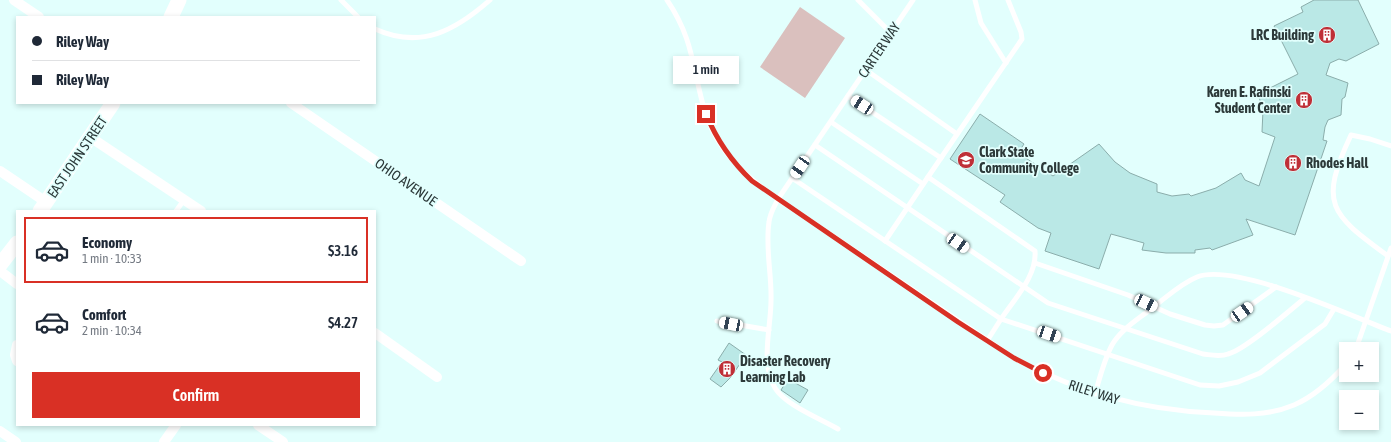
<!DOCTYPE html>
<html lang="en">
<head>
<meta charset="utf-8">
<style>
  body { margin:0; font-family:"Asap Condensed",sans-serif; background:#f2f2f3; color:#1f2937; height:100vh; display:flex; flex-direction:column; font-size:15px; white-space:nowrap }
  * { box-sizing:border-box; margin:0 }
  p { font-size:13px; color:#747a83 }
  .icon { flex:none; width:22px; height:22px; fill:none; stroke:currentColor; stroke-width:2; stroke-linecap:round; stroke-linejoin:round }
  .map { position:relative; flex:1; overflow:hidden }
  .sheet { position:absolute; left:16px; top:210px; width:360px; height:216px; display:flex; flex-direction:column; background:#fff; border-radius:0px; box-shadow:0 2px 6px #0003 }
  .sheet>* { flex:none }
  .hud { position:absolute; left:16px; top:16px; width:360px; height:88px; border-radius:0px; box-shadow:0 2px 6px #0003; display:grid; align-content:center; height:88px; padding:0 16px; background:#fff }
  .fabs { position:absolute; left:1339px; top:342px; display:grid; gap:8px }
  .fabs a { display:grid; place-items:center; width:40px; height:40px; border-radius:0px; background:#fff; box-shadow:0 2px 6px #0003; font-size:20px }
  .end { position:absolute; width:18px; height:18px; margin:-9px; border:5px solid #d93025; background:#fff; box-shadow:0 0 0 2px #fff }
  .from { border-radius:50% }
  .bubble { position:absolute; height:28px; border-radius:0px; background:#fff; box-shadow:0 2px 6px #0003; font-size:13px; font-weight:600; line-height:28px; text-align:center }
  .car { position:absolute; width:12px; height:24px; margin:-12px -6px; border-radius:5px; box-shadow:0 0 3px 1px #0007; background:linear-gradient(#fff 24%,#345 0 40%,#fff 0 76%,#345 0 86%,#fff 0) }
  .hud b { display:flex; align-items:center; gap:14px; height:38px; font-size:15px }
  .hud b+b { border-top:1px solid #e0e1e3 }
  .hud i { width:10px; height:10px; background:#1f2937 }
  ul { padding:7px 0 0; list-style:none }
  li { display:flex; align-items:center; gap:12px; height:66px; margin:0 8px 6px; padding:0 8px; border:2px solid transparent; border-radius:0px }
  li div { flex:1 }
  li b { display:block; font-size:15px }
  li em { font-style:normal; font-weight:600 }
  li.current { border-color:#d93025 }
  li>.icon { width:36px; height:36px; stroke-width:1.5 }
  .primary-button { display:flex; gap:8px; margin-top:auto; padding:8px 16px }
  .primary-button a { flex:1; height:46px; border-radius:0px; background:#d93025; color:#fff; font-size:16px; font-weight:600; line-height:46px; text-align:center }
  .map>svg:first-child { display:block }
  .green { fill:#dac0be }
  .building { fill:#bae8e6; stroke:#8badab }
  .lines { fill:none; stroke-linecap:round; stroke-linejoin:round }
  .lane { stroke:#fff; stroke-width:5 }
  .street { stroke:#fff; stroke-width:10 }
  .secondary { stroke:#fff; stroke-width:15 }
  .route { stroke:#d93025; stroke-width:5 }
  .labels { text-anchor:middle; stroke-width:3.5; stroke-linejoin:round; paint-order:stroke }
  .poi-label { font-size:14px; font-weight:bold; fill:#2c3939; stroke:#e2fffd; text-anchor:start }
  .street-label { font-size:14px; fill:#2c3939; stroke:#e2fffd }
</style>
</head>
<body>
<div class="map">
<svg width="1391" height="442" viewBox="0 0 1391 442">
  <rect width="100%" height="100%" fill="#e2fffd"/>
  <polygon class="green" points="800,7 845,38 805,98 760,67"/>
  <g class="building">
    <polygon points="1314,0 1358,0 1379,44 1346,61 1339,59 1330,63 1326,75 1348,83 1345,97 1342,99 1341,115 1328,120 1325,127 1323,140 1327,141 1295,235 1246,219 1253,235 1212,250 1210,248 1195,250 1195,253 1166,253 1142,250 1144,243 1111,234 1099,269 1045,251 1051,233 1038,228 1000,202 1005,195 950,159 980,114 1024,144 1018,153 1053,176 1099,144 1115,162 1130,173 1157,184 1157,192 1172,196 1189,194 1191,196 1216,188 1241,173 1245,180 1259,186 1275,137 1262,132 1263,110 1258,94 1298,74 1274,26 1303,12 1301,7"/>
    <polygon points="729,343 746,355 731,377 721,387 710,379 722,362 718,360"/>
    <polygon points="788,379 808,390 800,403 781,390"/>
  </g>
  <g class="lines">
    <g class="lane">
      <polyline points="341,0 358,17"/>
      <path d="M667 0C695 41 692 71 706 115 719 153 746 177 778 199L1014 358C1078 392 1140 410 1214 413 1241 415 1268 416 1294 405 1315 396 1331 381 1346 364"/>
      <polyline points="858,0 891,33"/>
      <polyline points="975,0 981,23 1006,63"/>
      <path d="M375 29C421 50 456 30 490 0"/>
      <polyline points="866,70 957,134"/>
      <polyline points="848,96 941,158"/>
      <polyline points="831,122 923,184"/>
      <path d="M815 145 1048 303 1203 354C1212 355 1220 357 1228 354 1245 350 1289 311 1305 298"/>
      <polyline points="928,177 1022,39 1021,32 1008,0"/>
      <polyline points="792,178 1001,319 987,341"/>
      <polyline points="176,211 184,200"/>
      <path d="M885 241 928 177 1035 251C1037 276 1015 298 1001 319L1200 385 1219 386 1238 382 1260 373 1325 324 1334 309"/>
      <path d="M1388 256C1331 214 1318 205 1351 135L1370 139 1391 146"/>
      <polyline points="1035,263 1128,295 1170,314 1205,325 1214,326 1223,325 1230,320 1276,287"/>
      <polyline points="717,321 769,330"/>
      <polyline points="1356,349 1391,248"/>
      <path d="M1095 394C1100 377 1104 360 1112 345 1121 329 1139 319 1152 308 1167 297 1180 284 1197 277 1235 262 1351 316 1391 331"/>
      <path d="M838 429C821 419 785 405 775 388 760 364 771 327 771 301 772 275 765 248 769 222 770 213 774 207 778 199L913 0"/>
    </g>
    <g class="street">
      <polyline points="14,0 39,17"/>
      <polyline points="291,103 521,261"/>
      <polyline points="90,137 201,211"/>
      <polyline points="0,171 46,202"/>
      <polyline points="0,271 17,284"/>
      <polyline points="375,333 437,377"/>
      <polyline points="17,345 15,355 17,361"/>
      <polyline points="258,425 283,442"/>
      <polyline points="0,431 16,442"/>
      <polyline points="164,442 176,425"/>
    </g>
    <g class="secondary">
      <polyline points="171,17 179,0"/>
      <polyline points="40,211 113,103"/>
      <polyline points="0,265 17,243"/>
    </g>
  </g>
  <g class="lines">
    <path class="route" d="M706 114C717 141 731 161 752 181L958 322 1014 358 1043 373"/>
  </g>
  <defs>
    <symbol id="building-disc" viewBox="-11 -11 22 22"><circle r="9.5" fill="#bf2f37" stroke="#e2fffd"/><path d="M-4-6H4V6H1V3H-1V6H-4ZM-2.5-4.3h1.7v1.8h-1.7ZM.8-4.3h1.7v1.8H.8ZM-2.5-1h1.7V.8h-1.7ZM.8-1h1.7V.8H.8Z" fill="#fff"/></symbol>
    <symbol id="university-disc" viewBox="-11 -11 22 22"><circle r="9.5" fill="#bf2f37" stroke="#e2fffd"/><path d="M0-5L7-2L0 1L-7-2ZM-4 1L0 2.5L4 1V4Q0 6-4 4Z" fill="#fff"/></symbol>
  </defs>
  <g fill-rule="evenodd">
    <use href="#building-disc" x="1317" y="25" width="20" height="20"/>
    <use href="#building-disc" x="1294" y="90" width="20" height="20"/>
    <use href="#university-disc" x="956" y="150" width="20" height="20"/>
    <use href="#building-disc" x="1283" y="153" width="20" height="20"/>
    <use href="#building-disc" x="717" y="359" width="20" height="20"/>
  </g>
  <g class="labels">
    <g class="poi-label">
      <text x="1314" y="40" text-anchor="end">LRC Building</text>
      <text x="1291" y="97" text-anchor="end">Karen E. Rafinski<tspan x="1291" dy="16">Student Center</tspan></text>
      <text x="979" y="157">Clark State<tspan x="979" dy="16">Community College</tspan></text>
      <text x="1306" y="168">Rhodes Hall</text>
      <text x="740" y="366">Disaster Recovery<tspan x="740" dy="16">Learning Lab</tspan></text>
    </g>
    <g class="street-label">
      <text transform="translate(879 50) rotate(-56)" y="5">CARTER WAY</text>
      <text transform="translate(77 157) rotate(-56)" y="5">EAST JOHN STREET</text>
      <text transform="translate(406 182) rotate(35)" y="5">OHIO AVENUE</text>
      <text transform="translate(1094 392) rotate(18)" y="5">RILEY WAY</text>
    </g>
  </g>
</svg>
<div class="fabs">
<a>+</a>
<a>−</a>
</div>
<i class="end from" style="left:1043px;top:373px"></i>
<i class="end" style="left:706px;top:114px"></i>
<div class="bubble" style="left:673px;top:56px;width:66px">1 min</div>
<i class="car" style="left:862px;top:105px;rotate:303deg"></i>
<i class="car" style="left:800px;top:167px;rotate:214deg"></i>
<i class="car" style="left:958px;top:243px;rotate:124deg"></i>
<i class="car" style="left:1146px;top:303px;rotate:115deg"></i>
<i class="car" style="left:1242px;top:312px;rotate:55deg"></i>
<i class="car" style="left:731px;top:324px;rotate:281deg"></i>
<i class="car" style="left:1049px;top:334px;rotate:109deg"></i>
<div class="hud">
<b><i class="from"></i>Riley Way</b>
<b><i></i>Riley Way</b>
</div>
<section class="sheet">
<ul>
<li class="current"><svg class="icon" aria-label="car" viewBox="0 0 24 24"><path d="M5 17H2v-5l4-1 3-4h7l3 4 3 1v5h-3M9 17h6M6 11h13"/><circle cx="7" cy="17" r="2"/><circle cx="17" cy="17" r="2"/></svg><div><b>Economy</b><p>1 min · 10:33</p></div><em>$3.16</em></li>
<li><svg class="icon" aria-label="car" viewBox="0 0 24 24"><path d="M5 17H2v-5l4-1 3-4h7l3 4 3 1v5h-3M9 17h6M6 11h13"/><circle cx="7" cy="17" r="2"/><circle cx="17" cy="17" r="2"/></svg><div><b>Comfort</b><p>2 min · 10:34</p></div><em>$4.27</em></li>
</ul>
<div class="primary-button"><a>Confirm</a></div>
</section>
</div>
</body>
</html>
